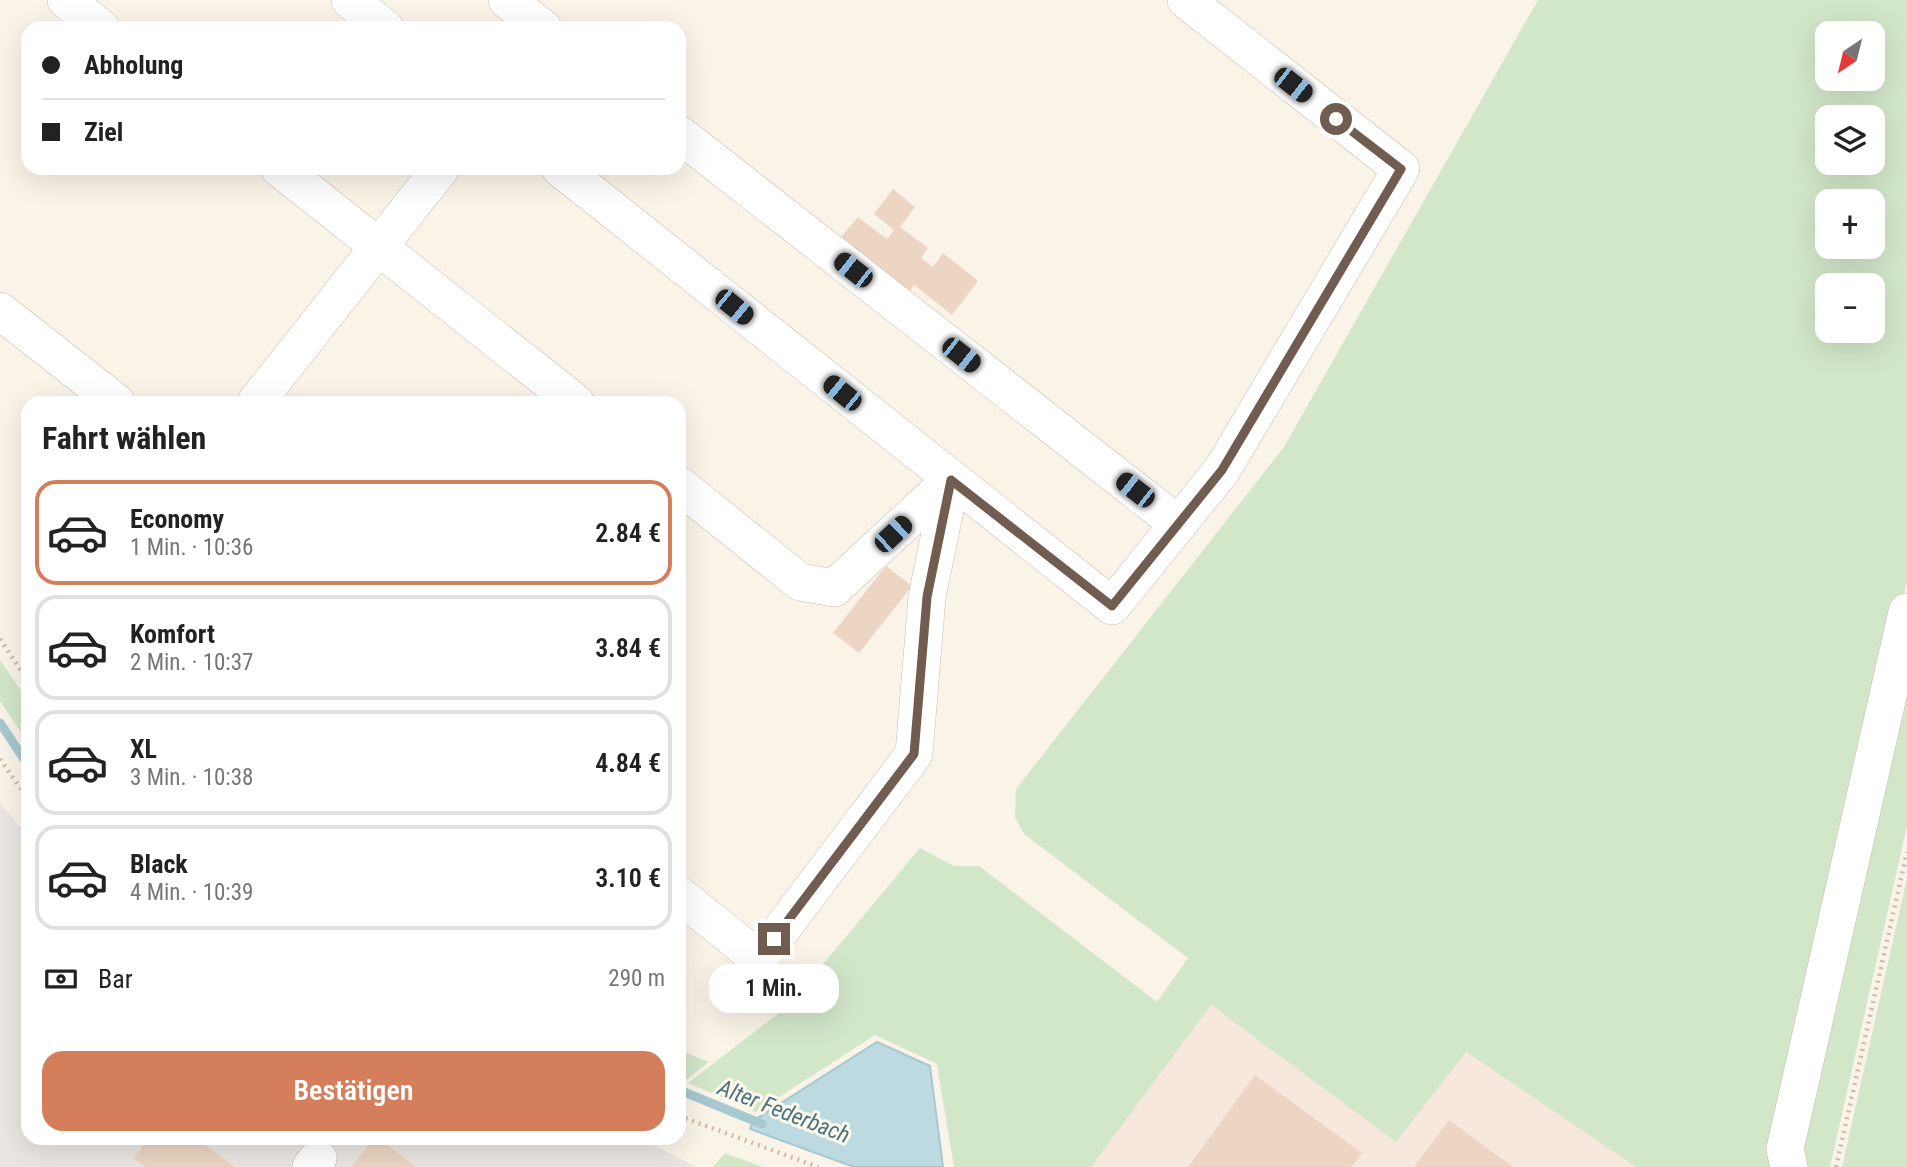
<!DOCTYPE html>
<html lang="de">
<head>
<meta charset="utf-8">
<style>
  body { margin:0; font-family:"Roboto Condensed",sans-serif; background:#f6f6f6; color:#222; height:100vh; display:flex; flex-direction:column; font-size:26px; white-space:nowrap }
  * { box-sizing:border-box; margin:0 }
  p { font-size:23px; color:#767676 }
  .icon { flex:none; width:38px; height:38px; fill:none; stroke:currentColor; stroke-width:2; stroke-linecap:round; stroke-linejoin:round }
  .map { position:relative; flex:1; overflow:hidden }
  .panel { position:absolute; left:21px; top:396px; width:665px; height:749px; display:flex; flex-direction:column; background:#fff; border-radius:21px; box-shadow:0 7px 28px #0002 }
  .panel>* { flex:none }
  .guide { position:absolute; left:21px; top:21px; width:665px; height:154px; border-radius:21px; box-shadow:0 7px 28px #0002; display:grid; align-content:center; height:154px; padding:0 21px; background:#fff }
  .needle { width:46px; rotate:215deg }
  .tools { position:absolute; left:1815px; top:21px; display:grid; gap:14px }
  .tools a { display:grid; place-items:center; width:70px; height:70px; border-radius:14px; background:#fff; box-shadow:0 7px 28px #0002; font-size:35px }
  .end { position:absolute; width:32px; height:32px; margin:-16px; border:9px solid #705d4f; background:#fff; box-shadow:0 0 0 4px #fff }
  .from { border-radius:50% }
  .bubble { position:absolute; height:49px; border-radius:21px; background:#fff; box-shadow:0 7px 28px #0002; font-size:23px; font-weight:600; line-height:49px; text-align:center }
  .car { position:absolute; width:21px; height:42px; margin:-21px -10px; border-radius:9px; box-shadow:0 0 5px 2px #0007; background:linear-gradient(#222 24%,#8ab4d8 0 40%,#222 0 76%,#8ab4d8 0 86%,#222 0) }
  .guide b { display:flex; align-items:center; gap:24px; height:66px; font-size:26px }
  .guide b+b { border-top:2px solid #e0e0e0 }
  .guide i { width:18px; height:18px; background:#222 }
  ul { padding:0; list-style:none }
  li { display:flex; align-items:center; gap:21px; height:105px; margin:0 14px 10px; padding:0 7px; border:4px solid #e0e0e0; border-radius:21px }
  li div { flex:1 }
  li b { display:block; font-size:26px }
  li em { font-style:normal; font-weight:600 }
  li.on { border-color:#d47e5c }
  li>.icon { width:63px; height:63px; stroke-width:1.5 }
  h2 { padding:0 21px; font-size:32px; line-height:84px }
  .pay { display:flex; align-items:center; gap:18px; height:77px; padding:0 21px; font-size:26px }
  .pay p { margin-inline-start:auto }
  .action { display:flex; gap:14px; margin-top:auto; padding:14px 21px }
  .action a { flex:1; height:80px; border-radius:21px; background:#d47e5c; color:#fff; font-size:28px; font-weight:600; line-height:80px; text-align:center }
  .map>svg:first-child { display:block }
  .commercial { fill:#f8e7dd }
  .industrial { fill:#ebe6e1 }
  .green { fill:#d2e6c8; fill-rule:evenodd }
  .water { fill:#bedae1; stroke:#a6c8d1; stroke-width:2 }
  .lines { fill:none; stroke-linecap:round; stroke-linejoin:round }
  .stream { stroke:#a6c8d1; stroke-width:9 }
  .building { fill:#ecd5c3 }
  .minor-casing { stroke:#cabcaf; stroke-width:38 }
  .path { stroke:#d0b9a6; stroke-width:4.5; stroke-dasharray:2 5; stroke-linecap:butt }
  .minor { stroke:#fff; stroke-width:37 }
  .route { stroke:#705d4f; stroke-width:9 }
  .labels { text-anchor:middle; stroke-width:6; stroke-linejoin:round; paint-order:stroke }
  .water-label { font-size:23px; font-style:italic; fill:#4c7480; stroke:#fdf8ed }
</style>
</head>
<body>
<div class="map">
<svg width="1907" height="1167" viewBox="0 0 1907 1167">
  <rect width="100%" height="100%" fill="#faf4e8"/>
  <polygon class="commercial" points="1210,1005 1396,1141 1466,1052 1636,1167 1091,1167"/>
  <polygon class="industrial" points="0,803 28,837 28,1138 640,1138 696,1167 0,1167"/>
  <g class="green">
    <path d="M1538 0H1907V581L1770 1167H1636L1466 1052 1396 1142 1211 1005 1091 1167H954L937 1064 875 1035 756 1112 688 1083 788 1006 920 848 954 866H979L1157 1002 1188 958 1024 834 1015 817 1016 789 1284 447ZM1827 33H1872V79H1827ZM1827 117H1872V163H1827ZM1827 201H1872V247H1827ZM1827 285H1872V331H1827Z"/>
    <polygon points="1907,639 1907,826 1830,1167 1796,1167"/>
    <polygon points="0,660 28,701 28,743 0,701"/>
    <polygon points="1907,878 1907,1167 1842,1167"/>
    <polygon points="679,1050 709,1062 685,1081 679,1078"/>
    <polygon points="725,1153 763,1167 713,1167"/>
  </g>
  <polygon class="water" points="877,1042 930,1066 943,1167 854,1167 750,1129 753,1121"/>
  <g class="lines">
    <g class="stream">
      <polyline points="0,723 28,765"/>
      <polyline points="679,1090 762,1124"/>
    </g>
  </g>
  <g class="building">
    <polygon points="893,189 915,207 900,227 928,248 921,258 933,267 943,253 978,281 952,315 914,285 910,291 841,237 858,217 887,239 894,230 874,214"/>
    <polygon points="886,566 912,586 859,653 833,633"/>
    <polygon points="1255,1075 1362,1153 1351,1167 1188,1167"/>
    <polygon points="1449,1120 1513,1167 1414,1167"/>
    <polygon points="148,1138 195,1138 235,1167 146,1167 134,1158"/>
    <polygon points="232,1138 246,1138 241,1144"/>
    <polygon points="374,1138 378,1138 416,1167 351,1167"/>
  </g>
  <g class="lines">
    <defs>
      <g id="minor">
        <polyline points="66,0 101,28"/>
        <polyline points="350,0 385,28"/>
        <polyline points="507,0 543,28"/>
        <polyline points="679,134 1178,524"/>
        <polyline points="279,168 575,402"/>
        <polyline points="560,168 1112,606 1222,470 1401,169 1186,0"/>
        <polyline points="0,311 116,402"/>
        <polyline points="256,402 441,168"/>
        <polyline points="679,485 800,582 834,588 951,480"/>
        <polyline points="679,895 759,959 914,754 927,597 951,480"/>
        <polyline points="311,1167 318,1158"/>
        <polyline points="1789,1167 1785,1149 1907,612"/>
      </g>
    </defs>
    <use href="#minor" class="minor-casing"/>
    <g class="path">
      <polyline points="0,639 28,681"/>
      <polyline points="0,759 28,799"/>
      <polyline points="679,1116 818,1167"/>
      <polyline points="1836,1167 1907,852"/>
    </g>
    <use href="#minor" class="minor"/>
  </g>
  <g class="lines">
    <polyline class="route" points="774,939 914,754 927,597 951,480 1112,606 1222,470 1401,169 1336,119"/>
  </g>
  <g class="labels">
    <g class="water-label">
      <text transform="translate(784 1111) rotate(21)" y="8">Alter Federbach</text>
    </g>
  </g>
</svg>
<div class="tools">
<a><svg class="needle" viewBox="-14 -14 28 28"><path d="M0-13l5 13h-10z" fill="#e53935"/><path d="M0 13l5-13h-10z" fill="#767676"/></svg></a>
<a><svg class="icon" aria-label="layers" viewBox="0 0 24 24"><path d="M12 4l9 5-9 5-9-5zM3 14l9 5 9-5"/></svg></a>
<a>+</a>
<a>−</a>
</div>
<i class="end from" style="left:1336px;top:119px"></i>
<i class="end" style="left:774px;top:939px"></i>
<div class="bubble" style="left:709px;top:964px;width:130px">1 Min.</div>
<i class="car" style="left:1293px;top:85px;rotate:128deg"></i>
<i class="car" style="left:853px;top:270px;rotate:308deg"></i>
<i class="car" style="left:734px;top:307px;rotate:129deg"></i>
<i class="car" style="left:961px;top:355px;rotate:128deg"></i>
<i class="car" style="left:842px;top:393px;rotate:309deg"></i>
<i class="car" style="left:1135px;top:490px;rotate:308deg"></i>
<i class="car" style="left:893px;top:534px;rotate:47deg"></i>
<div class="guide">
<b><i class="from"></i>Abholung</b>
<b><i></i>Ziel</b>
</div>
<section class="panel">
<h2>Fahrt wählen</h2>
<ul>
<li class="on"><svg class="icon" aria-label="car" viewBox="0 0 24 24"><path d="M5 17H2v-5l4-1 3-4h7l3 4 3 1v5h-3M9 17h6M6 11h13"/><circle cx="7" cy="17" r="2"/><circle cx="17" cy="17" r="2"/></svg><div><b>Economy</b><p>1 Min. · 10:36</p></div><em>2.84 €</em></li>
<li><svg class="icon" aria-label="car" viewBox="0 0 24 24"><path d="M5 17H2v-5l4-1 3-4h7l3 4 3 1v5h-3M9 17h6M6 11h13"/><circle cx="7" cy="17" r="2"/><circle cx="17" cy="17" r="2"/></svg><div><b>Komfort</b><p>2 Min. · 10:37</p></div><em>3.84 €</em></li>
<li><svg class="icon" aria-label="car" viewBox="0 0 24 24"><path d="M5 17H2v-5l4-1 3-4h7l3 4 3 1v5h-3M9 17h6M6 11h13"/><circle cx="7" cy="17" r="2"/><circle cx="17" cy="17" r="2"/></svg><div><b>XL</b><p>3 Min. · 10:38</p></div><em>4.84 €</em></li>
<li><svg class="icon" aria-label="car" viewBox="0 0 24 24"><path d="M5 17H2v-5l4-1 3-4h7l3 4 3 1v5h-3M9 17h6M6 11h13"/><circle cx="7" cy="17" r="2"/><circle cx="17" cy="17" r="2"/></svg><div><b>Black</b><p>4 Min. · 10:39</p></div><em>3.10 €</em></li>
</ul>
<div class="pay"><svg class="icon" aria-label="cash" viewBox="0 0 24 24"><path d="M3 7h18v10H3z"/><circle cx="12" cy="12" r="2"/></svg>Bar<p>290 m</p></div>
<div class="action"><a>Bestätigen</a></div>
</section>
</div>
</body>
</html>
